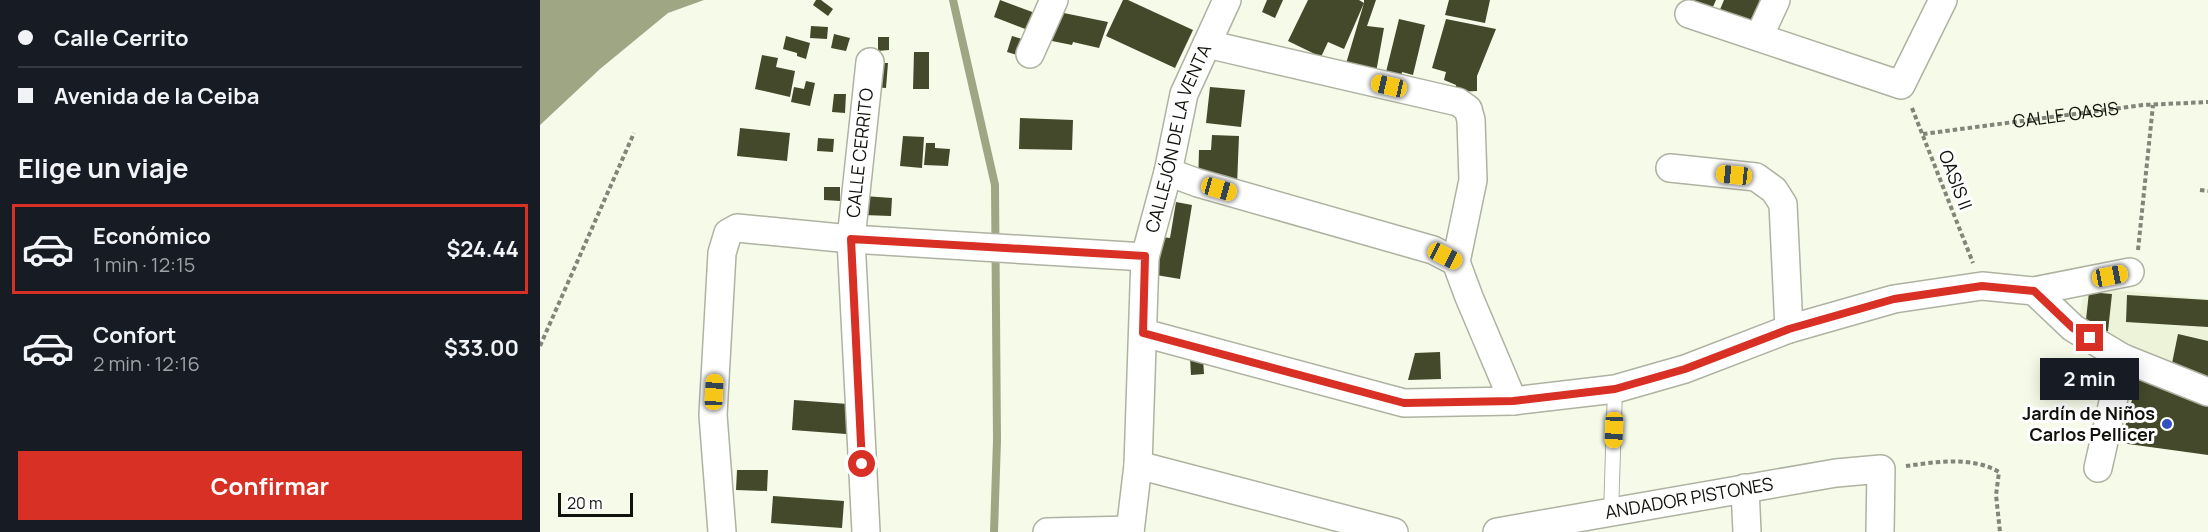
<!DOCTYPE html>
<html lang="es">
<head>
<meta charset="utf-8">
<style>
  body { margin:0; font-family:Manrope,sans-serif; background:#20242c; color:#f1f3f6; height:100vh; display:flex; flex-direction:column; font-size:22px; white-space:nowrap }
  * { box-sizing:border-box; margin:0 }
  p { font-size:20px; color:#9ea1a6 }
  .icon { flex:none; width:33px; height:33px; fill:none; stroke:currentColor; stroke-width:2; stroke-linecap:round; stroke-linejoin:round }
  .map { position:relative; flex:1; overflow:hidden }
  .drawer { display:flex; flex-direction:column; background:#171b24; width:540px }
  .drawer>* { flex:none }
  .banner { display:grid; align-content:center; height:132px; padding:0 18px; background:#171b24 }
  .scale { position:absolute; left:18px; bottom:15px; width:75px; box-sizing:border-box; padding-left:6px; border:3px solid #11120c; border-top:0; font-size:16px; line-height:21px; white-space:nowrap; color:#11120c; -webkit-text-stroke:4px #fff; paint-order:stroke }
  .end { position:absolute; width:27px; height:27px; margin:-14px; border:8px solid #d93025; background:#fff; box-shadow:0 0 0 3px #fff }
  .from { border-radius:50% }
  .bubble { position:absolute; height:42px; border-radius:0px; background:#171b24; box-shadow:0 3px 15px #0003; font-size:20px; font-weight:700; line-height:42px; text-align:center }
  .car { position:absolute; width:18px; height:36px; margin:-18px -9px; border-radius:8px; box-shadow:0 0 4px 2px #0007; background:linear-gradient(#f5c518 24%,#345 0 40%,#f5c518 0 76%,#345 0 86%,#f5c518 0) }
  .banner b { display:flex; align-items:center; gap:21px; height:57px; font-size:22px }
  .banner b+b { border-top:2px solid #363941 }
  .banner i { width:15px; height:15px; background:#f1f3f6 }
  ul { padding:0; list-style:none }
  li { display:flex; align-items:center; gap:18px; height:90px; margin:0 12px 9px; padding:0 6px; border:3px solid transparent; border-radius:0px }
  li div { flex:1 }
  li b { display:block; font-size:22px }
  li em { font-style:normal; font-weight:700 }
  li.on { border-color:#d93025 }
  li>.icon { width:54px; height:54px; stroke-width:1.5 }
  h2 { padding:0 18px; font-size:27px; line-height:72px }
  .button { display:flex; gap:12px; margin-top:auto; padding:12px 18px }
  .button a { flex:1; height:69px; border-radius:0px; background:#d93025; color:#fff; font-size:24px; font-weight:700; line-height:69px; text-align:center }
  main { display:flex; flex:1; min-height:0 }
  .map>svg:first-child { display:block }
  .built { fill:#ecf3d9 }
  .water { fill:#9ea684 }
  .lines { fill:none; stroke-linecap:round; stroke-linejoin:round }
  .stream { stroke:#9ea684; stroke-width:8 }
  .building { fill:#43492a }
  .service-casing { stroke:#aeb2a1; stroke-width:16 }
  .minor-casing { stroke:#aeb2a1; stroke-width:30 }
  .path { stroke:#828579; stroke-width:4; stroke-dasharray:4.5 3; stroke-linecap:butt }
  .service { stroke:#fff; stroke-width:14 }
  .minor { stroke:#fff; stroke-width:27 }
  .route { stroke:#d93025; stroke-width:8 }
  .poi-dot { fill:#3450c1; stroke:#fff; stroke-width:2 }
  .labels { text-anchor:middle; stroke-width:6; stroke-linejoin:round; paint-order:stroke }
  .street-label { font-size:18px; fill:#11120c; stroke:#fff }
  .poi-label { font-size:18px; font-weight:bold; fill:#11120c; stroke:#fff; text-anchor:end }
</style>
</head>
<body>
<main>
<section class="drawer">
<div class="banner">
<b><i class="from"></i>Calle Cerrito</b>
<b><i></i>Avenida de la Ceiba</b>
</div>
<h2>Elige un viaje</h2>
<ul>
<li class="on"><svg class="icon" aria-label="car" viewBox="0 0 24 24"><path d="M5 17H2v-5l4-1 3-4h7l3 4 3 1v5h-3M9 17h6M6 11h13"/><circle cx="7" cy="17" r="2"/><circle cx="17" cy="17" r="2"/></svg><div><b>Económico</b><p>1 min · 12:15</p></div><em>$24.44</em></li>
<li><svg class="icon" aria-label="car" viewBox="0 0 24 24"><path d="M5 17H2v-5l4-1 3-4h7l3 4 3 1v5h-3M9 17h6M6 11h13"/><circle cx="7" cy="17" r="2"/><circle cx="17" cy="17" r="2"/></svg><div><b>Confort</b><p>2 min · 12:16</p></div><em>$33.00</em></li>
</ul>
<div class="button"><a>Confirmar</a></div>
</section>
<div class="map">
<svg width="1668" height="532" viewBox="0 0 1668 532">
  <rect width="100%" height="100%" fill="#f6fbe9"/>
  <polygon class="built" points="1545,287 1668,299 1668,390 1537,328"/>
  <polygon class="water" points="0,0 164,0 128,13 60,69 0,125"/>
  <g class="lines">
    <polyline class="stream" points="413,0 455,185 457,440 454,532"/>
  </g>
  <g class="building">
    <polygon points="276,0 281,0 293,9 288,16 273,5"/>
    <polygon points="460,0 495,13 488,30 454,17"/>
    <polygon points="583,0 588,0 653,30 635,68 566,36"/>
    <polygon points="727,0 743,0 735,18 722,12"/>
    <polygon points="768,0 819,0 824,3 824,0 836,0 827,26 844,28 835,78 805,67 824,3 804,49 788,42 781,57 748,41"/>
    <polygon points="909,0 950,0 945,23 905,15"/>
    <polygon points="1143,0 1176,0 1168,18 1159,7"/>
    <polygon points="1184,0 1220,0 1207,31 1176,19"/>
    <polygon points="514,11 568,22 559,48 533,42 532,45 507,40"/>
    <polygon points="859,19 885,25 873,75 862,72 861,80 845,76"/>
    <polygon points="906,19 956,29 937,76 937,91 915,92 916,85 904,80 906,72 892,68"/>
    <polygon points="271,26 288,27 287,39 270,38"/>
    <polygon points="294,34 310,38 306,51 291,48"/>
    <polygon points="246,36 270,43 266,59 257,56 257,53 243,49"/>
    <polygon points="472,36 482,39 477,55 467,52"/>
    <polygon points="338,37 349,37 349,50 338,51"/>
    <polygon points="374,52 389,52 389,89 373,89"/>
    <polygon points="222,55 238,58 236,67 255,71 250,97 215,89"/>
    <polygon points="333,63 348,63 346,88 332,87"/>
    <polygon points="266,81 275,83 270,106 251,102 254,87 264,89"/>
    <polygon points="670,87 705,90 701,127 666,123"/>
    <polygon points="294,94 306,94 305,113 292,112"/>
    <polygon points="480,118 533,120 532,150 479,149"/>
    <polygon points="200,128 250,133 247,161 197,156"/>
    <polygon points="672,135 699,136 697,185 658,183 659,150 671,150"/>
    <polygon points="363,136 384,137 382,168 360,166"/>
    <polygon points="278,138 294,139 293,152 277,151"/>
    <polygon points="386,143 395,143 395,148 410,149 408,166 384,165"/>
    <polygon points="284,187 300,187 300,201 284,200"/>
    <polygon points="324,196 352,198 351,216 323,215"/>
    <polygon points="636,202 652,205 640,279 616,275 622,237 630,238"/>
    <polygon points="1549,292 1572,294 1568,331 1545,329"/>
    <polygon points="1587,295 1668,300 1668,327 1586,322"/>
    <polygon points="1638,334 1668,341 1668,381 1630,373"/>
    <polygon points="900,352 901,379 868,380 875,353"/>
    <polygon points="663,357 664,374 651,375 650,358"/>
    <polygon points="1598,376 1668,405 1668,455 1581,443"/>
    <polygon points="254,400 308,404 306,434 252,430"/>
    <polygon points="197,470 228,470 227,491 196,490"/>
    <polygon points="233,496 304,501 302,528 231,523"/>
  </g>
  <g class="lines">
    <defs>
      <polyline id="service" points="1071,514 1075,389"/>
      <g id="minor">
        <polyline points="1149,14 1361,85 1403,0"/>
        <polyline points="1219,37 1236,0"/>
        <polyline points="667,44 918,102 928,109 931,120 933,180 916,262 929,297 973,401"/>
        <polyline points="490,54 514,0"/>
        <polyline points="1130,168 1216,177 1234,190 1243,204 1249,329"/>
        <polyline points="628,172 658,183 893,250 916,262"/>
        <polyline points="1494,291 1590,272"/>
        <polyline points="604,333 864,403 973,401 1075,389 1145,369 1249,329 1354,299 1442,286 1494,291 1533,328 1583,358 1668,392"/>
        <polyline points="598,465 854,532"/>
        <polyline points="1558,468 1583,358"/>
        <polyline points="1205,488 1207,532"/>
        <polyline points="182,532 173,415 182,253 188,233 197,228 311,239 605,257"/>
        <path id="s2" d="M326 532 311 239 330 62"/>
        <polyline points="507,532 590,530"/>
        <path id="s3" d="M590 532 598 465 605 257 628 172 644 94 687 0"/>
        <path id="s4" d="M957 532 1296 473 1341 469 1340 532"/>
      </g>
    </defs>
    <use href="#service" class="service-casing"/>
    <use href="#minor" class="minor-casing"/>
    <g class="path">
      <polyline points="1372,108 1433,263"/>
      <path id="s1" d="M1383 134 1603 105 1668 102"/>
      <polyline points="1660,190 1668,191"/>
      <polyline points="1598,250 1613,105"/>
      <polyline points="0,346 94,133"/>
      <path d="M1366 466C1395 462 1432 456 1459 472L1456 495 1460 532"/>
    </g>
    <use href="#service" class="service"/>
    <use href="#minor" class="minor"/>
  </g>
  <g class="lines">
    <polyline class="route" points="322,464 311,239 605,256 603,333 864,403 973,401 1075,389 1145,369 1249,329 1354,299 1442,286 1494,291 1533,328 1550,338"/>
  </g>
  <circle class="poi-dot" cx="1627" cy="424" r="6"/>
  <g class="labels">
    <g class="street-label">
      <text dy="6" stroke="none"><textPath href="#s1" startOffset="144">CALLE OASIS</textPath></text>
      <text dy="6" stroke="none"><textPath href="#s3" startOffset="399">CALLEJÓN DE LA VENTA</textPath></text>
      <text dy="6" stroke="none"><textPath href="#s2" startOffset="380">CALLE CERRITO</textPath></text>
      <text transform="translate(1415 180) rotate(69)" y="6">OASIS II</text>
      <text dy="6" stroke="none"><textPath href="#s4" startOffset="195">ANDADOR PISTONES</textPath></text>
    </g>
    <g class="poi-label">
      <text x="1615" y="420">Jardín de Niños<tspan x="1615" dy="21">Carlos Pellicer</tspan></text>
    </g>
  </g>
</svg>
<div class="scale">20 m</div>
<i class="end from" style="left:322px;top:464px"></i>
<i class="end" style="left:1550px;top:338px"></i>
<div class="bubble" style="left:1500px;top:358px;width:99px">2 min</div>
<i class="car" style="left:849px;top:86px;rotate:283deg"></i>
<i class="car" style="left:1194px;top:175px;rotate:276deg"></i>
<i class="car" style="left:679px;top:189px;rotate:106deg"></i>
<i class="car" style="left:905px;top:256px;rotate:117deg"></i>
<i class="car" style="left:1570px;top:276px;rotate:79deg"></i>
<i class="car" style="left:174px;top:392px;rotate:3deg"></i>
<i class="car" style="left:1074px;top:430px;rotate:182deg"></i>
</div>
</main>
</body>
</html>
